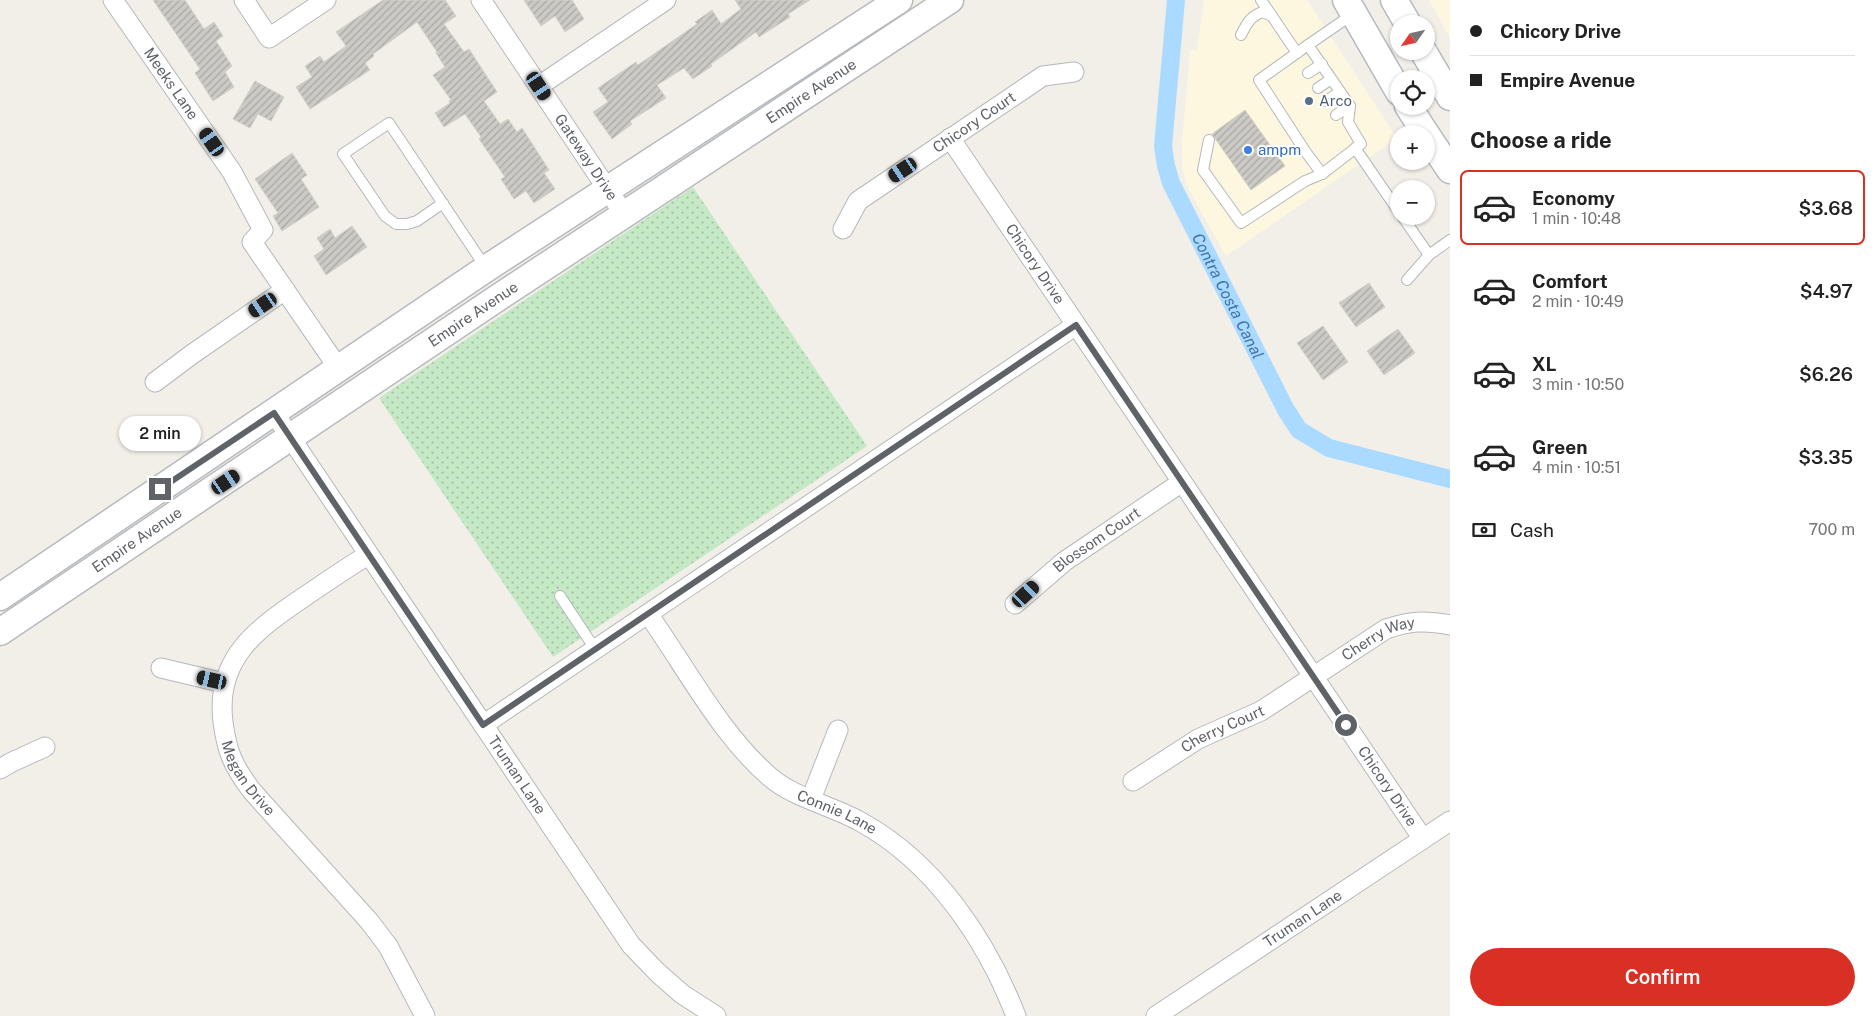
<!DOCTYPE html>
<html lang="en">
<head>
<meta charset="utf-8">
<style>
  body { margin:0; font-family:"Public Sans",sans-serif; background:#f6f6f6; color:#222; height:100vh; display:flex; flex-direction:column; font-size:19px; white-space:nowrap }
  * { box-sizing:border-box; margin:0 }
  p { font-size:16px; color:#767676 }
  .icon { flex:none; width:28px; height:28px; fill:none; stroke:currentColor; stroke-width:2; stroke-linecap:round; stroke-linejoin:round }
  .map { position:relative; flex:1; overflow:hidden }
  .sheet { display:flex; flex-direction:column; background:#fff; width:425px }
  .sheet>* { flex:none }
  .top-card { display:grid; align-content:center; height:110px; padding:0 20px; background:#fff }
  .needle { width:32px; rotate:236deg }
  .fabs { position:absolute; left:1390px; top:15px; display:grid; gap:10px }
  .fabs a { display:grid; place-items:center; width:45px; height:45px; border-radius:50%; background:#fff; box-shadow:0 1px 4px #0004; font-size:25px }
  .end { position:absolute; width:22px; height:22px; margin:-11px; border:6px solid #5f6368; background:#fff; box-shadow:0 0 0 2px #fff }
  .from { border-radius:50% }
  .bubble { position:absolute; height:35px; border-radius:18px; background:#fff; box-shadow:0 1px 4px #0004; font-size:16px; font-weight:600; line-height:35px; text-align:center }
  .car { position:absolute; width:15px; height:30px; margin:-15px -8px; border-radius:6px; box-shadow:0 0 4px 1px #0007; background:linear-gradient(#222 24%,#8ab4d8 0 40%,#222 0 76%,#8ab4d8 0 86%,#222 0) }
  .top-card b { display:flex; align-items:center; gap:18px; height:48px; font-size:19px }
  .top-card b+b { border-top:1px solid #e0e0e0 }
  .top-card i { width:12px; height:12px; background:#222 }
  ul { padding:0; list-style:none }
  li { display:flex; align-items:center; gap:15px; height:75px; margin:0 10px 8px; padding:0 10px; border:2px solid transparent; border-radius:8px }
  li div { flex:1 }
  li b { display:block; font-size:19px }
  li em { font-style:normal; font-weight:600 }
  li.current { border-color:#d93025 }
  li>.icon { width:45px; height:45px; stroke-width:1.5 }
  h2 { padding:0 20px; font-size:22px; line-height:60px }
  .pay { display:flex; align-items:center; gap:12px; height:55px; padding:0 20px; font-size:19px }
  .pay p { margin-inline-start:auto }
  .action { display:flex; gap:10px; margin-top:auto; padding:10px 20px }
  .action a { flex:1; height:58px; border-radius:30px; background:#d93025; color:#fff; font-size:20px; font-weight:600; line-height:58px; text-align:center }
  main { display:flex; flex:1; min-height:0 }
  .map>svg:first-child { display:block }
  .commercial { fill:#fef7e0 }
  .park { fill:url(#park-dots) }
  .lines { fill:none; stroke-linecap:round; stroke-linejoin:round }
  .canal { stroke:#aadaff; stroke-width:18 }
  .building { fill:url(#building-hatch); stroke:#d6d1c6 }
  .lane-casing { stroke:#b5b8bc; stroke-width:12 }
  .street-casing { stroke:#b5b8bc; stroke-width:21 }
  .secondary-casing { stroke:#b6babf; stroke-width:29 }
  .lane { stroke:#fff; stroke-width:10 }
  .street { stroke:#fff; stroke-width:19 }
  .secondary { stroke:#fff; stroke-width:26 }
  .route { stroke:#5f6368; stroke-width:6 }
  .service-dot { fill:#5c6f8a; stroke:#fff; stroke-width:2 }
  .shop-dot { fill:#3f7fe0; stroke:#fff; stroke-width:2 }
  .labels { text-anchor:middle; stroke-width:4; stroke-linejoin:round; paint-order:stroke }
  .street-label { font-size:15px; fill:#5f6368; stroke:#fff }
  .service-label { font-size:15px; fill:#4e5e75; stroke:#fff; text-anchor:start }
  .shop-label { font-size:15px; fill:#366cbe; stroke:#fff; text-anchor:start }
  .water-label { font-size:16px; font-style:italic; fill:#4174aa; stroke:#fff }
</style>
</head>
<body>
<main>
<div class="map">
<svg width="1450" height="1016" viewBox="0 0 1450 1016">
  <defs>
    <pattern id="park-dots" width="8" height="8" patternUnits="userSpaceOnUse" patternTransform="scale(1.25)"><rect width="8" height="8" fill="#c5e8c5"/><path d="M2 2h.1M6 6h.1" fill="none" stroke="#a3c0a4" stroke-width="1.8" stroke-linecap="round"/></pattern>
    <pattern id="building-hatch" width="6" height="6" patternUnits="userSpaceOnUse" patternTransform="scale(1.25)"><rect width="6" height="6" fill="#cccac5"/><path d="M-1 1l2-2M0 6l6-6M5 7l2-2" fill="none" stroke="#a9a8a4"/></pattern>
  </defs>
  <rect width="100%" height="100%" fill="#f1efe8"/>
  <g class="commercial">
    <polygon points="1204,0 1307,0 1397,138 1226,256 1188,188 1182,168 1182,143 1190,50 1197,51"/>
    <polygon points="1429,0 1450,0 1450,38"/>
  </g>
  <polygon class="park" points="693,187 867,446 553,657 379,398"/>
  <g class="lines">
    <path class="canal" id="s1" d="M1176 0 1163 146 1166 166 1171 183 1286 410 1299 430 1329 448 1450 479"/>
  </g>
  <g class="building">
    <polygon points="153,0 185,0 204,29 214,22 223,36 216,41 232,66 225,72 234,87 213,101 195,73 200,69"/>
    <polygon points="383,0 445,0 456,16 444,24 464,52 469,49 497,92 484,101 500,124 508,119 517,132 522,128 549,170 544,173 555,189 534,203 526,191 514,199 501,179 505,177 479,139 481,137 465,114 444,127 435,113 450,103 449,101 451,100 433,75 445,67 436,53 437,52 417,22 373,54 374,56 365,63 370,70 310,109 296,87 312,77 305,66 320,56 324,62 346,46 336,32"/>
    <polygon points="524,0 572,0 584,19 565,32 555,16 541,26"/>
    <polygon points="735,0 810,0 788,14 790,17 759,37 756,32 711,64 712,66 693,79 684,68 657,85 666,98 630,121 632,124 612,139 593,112 608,102 598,88 636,62 638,65 697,24 695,22 712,10 721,24 741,9"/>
    <polygon points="255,81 284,97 271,121 258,114 250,128 233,119"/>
    <polygon points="1245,110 1285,166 1251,190 1212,134"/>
    <polygon points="292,153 307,175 301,179 319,207 282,231 273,216 278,213 255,179"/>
    <polygon points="352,226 367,247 326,275 314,256 324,249 317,238 330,229 335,238"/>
    <polygon points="1369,283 1385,307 1356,327 1339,303"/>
    <polygon points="1323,326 1348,362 1323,380 1297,343"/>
    <polygon points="1398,329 1415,353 1384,375 1367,351"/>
  </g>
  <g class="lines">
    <defs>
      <g id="lane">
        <polyline points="1261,0 1297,53"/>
        <path d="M1241 35C1247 23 1250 17 1262 12L1272 16"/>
        <polygon points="1308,45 1350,106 1348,122 1361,144 1322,174 1305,151 1259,80"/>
        <polyline points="1308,45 1353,14"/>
        <polyline points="1308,73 1322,64"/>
        <polyline points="1318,88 1331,79"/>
        <polyline points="1326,101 1340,92"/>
        <polyline points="1336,115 1350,106"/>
        <polyline points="1209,140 1203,170 1241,223 1305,181 1322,174"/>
        <polyline points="1355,148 1399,212"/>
        <polyline points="443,203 417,221 407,224 396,224 385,216 343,154 389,123 486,268"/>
        <polyline points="1402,216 1429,255"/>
        <polyline points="1407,280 1429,255 1450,240"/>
        <polyline points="560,596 595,649"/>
      </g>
      <g id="street">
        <path id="s2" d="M113 0 232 172 263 230 252 242 339 369"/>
        <polyline points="244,0 269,38 326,0"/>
        <path id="s3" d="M481 0 624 214"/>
        <polyline points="539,86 666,0"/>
        <path id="s4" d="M950 138 1423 839"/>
        <path id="s5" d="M843 229 858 201 1043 76 1074 72"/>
        <polyline points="155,382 191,355 285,290"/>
        <path id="s6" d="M274 413 631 945 658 973 682 994 716 1016"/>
        <path id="s7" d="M368 555C346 568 325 583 304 597 257 629 215 658 223 722 227 752 233 766 252 791L369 921 388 946 425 1016"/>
        <path id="s8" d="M1015 604 1065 561 1182 482"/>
        <path id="s9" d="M648 614C686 667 720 734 770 777 794 798 833 806 861 822 935 863 986 939 1016 1016"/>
        <polyline points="161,668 224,683"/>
        <polyline points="483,725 1076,325"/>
        <polyline points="0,769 12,762 45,747"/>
        <path id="s10" d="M1133 781 1198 739 1261 711 1386 629C1410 621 1424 620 1450 625"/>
        <polyline points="811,799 838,730"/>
        <path id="s11" d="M1156 1016 1450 821"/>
      </g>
      <g id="secondary">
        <polyline points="1346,0 1399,92"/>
        <polyline points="1394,0 1408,24"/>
        <polyline points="1423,51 1450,97"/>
        <polyline points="1408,106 1426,134"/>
        <polyline points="1426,134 1450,170"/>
        <polyline points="0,597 487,268 899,0"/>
        <path id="s12" d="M0 632 502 295 950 0"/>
      </g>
    </defs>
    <use href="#lane" class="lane-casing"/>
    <use href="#street" class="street-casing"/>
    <use href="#secondary" class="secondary-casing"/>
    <use href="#lane" class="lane"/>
    <use href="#street" class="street"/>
    <use href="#secondary" class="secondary"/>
  </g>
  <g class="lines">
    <polyline class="route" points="160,489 274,413 483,725 1076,325 1346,725"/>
  </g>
  <circle class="service-dot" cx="1309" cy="101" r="5"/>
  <circle class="shop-dot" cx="1248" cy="150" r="5"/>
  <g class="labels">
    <g class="street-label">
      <text dy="5" stroke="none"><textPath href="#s2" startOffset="102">Meeks Lane</textPath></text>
      <text dy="5" stroke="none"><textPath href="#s12" startOffset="975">Empire Avenue</textPath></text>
      <text dy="5" stroke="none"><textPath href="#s5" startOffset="172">Chicory Court</textPath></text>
      <text dy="5" stroke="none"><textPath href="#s3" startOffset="189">Gateway Drive</textPath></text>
      <text dy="5" stroke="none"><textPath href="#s4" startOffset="152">Chicory Drive</textPath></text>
      <text dy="5" stroke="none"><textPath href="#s12" startOffset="570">Empire Avenue</textPath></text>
      <text dy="5" stroke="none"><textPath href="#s12" startOffset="165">Empire Avenue</textPath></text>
      <text dy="5" stroke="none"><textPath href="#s8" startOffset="104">Blossom Court</textPath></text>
      <text dy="5" stroke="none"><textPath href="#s10" startOffset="285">Cherry Way</textPath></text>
      <text dy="5" stroke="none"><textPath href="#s10" startOffset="104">Cherry Court</textPath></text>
      <text dy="5" stroke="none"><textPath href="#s6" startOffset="436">Truman Lane</textPath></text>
      <text dy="5" stroke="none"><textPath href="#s7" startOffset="298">Megan Drive</textPath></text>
      <text dy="5" stroke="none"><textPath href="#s4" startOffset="782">Chicory Drive</textPath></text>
      <text dy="5" stroke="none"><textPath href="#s9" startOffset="280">Connie Lane</textPath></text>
      <text dy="5" stroke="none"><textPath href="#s11" startOffset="176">Truman Lane</textPath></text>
    </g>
    <g class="service-label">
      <text x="1319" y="106">Arco</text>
    </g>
    <g class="shop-label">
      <text x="1258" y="155">ampm</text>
    </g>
    <g class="water-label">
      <text dy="6" stroke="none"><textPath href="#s1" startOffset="311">Contra Costa Canal</textPath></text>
    </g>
  </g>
</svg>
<div class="fabs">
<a><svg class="needle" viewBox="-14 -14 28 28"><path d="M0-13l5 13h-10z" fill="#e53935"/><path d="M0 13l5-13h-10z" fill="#767676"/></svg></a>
<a><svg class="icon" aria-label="locate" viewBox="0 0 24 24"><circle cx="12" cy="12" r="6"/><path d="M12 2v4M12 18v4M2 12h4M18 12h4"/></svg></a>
<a>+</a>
<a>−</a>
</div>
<i class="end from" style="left:1346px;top:725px"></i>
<i class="end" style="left:160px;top:489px"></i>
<div class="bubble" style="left:119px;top:416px;width:82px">2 min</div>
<i class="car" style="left:539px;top:86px;rotate:146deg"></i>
<i class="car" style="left:212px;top:142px;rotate:325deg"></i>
<i class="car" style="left:903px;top:170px;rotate:236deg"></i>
<i class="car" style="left:263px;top:305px;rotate:236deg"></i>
<i class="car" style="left:226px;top:482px;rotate:56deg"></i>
<i class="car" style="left:1026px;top:594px;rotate:47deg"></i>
<i class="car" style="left:212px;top:680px;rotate:283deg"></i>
</div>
<section class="sheet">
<div class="top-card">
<b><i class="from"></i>Chicory Drive</b>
<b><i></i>Empire Avenue</b>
</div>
<h2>Choose a ride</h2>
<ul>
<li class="current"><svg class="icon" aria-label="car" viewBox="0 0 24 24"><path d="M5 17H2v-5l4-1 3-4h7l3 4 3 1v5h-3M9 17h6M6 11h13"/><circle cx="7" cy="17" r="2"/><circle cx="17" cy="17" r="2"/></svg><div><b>Economy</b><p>1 min · 10:48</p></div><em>$3.68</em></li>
<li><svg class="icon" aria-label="car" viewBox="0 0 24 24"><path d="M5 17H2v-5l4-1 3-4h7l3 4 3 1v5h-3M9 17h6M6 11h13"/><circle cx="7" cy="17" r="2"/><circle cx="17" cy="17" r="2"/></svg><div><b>Comfort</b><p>2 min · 10:49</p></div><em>$4.97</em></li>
<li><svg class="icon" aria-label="car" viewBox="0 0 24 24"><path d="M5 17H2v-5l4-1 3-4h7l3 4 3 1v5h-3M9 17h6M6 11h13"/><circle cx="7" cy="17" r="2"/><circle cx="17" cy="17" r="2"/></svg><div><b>XL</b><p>3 min · 10:50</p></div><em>$6.26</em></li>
<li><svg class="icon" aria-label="car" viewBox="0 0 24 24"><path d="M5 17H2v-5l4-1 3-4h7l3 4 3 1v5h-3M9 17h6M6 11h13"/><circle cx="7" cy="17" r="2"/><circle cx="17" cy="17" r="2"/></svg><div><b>Green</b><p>4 min · 10:51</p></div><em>$3.35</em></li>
</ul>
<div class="pay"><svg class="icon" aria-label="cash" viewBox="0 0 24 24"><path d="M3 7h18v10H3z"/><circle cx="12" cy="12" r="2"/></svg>Cash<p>700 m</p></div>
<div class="action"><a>Confirm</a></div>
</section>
</main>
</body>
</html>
